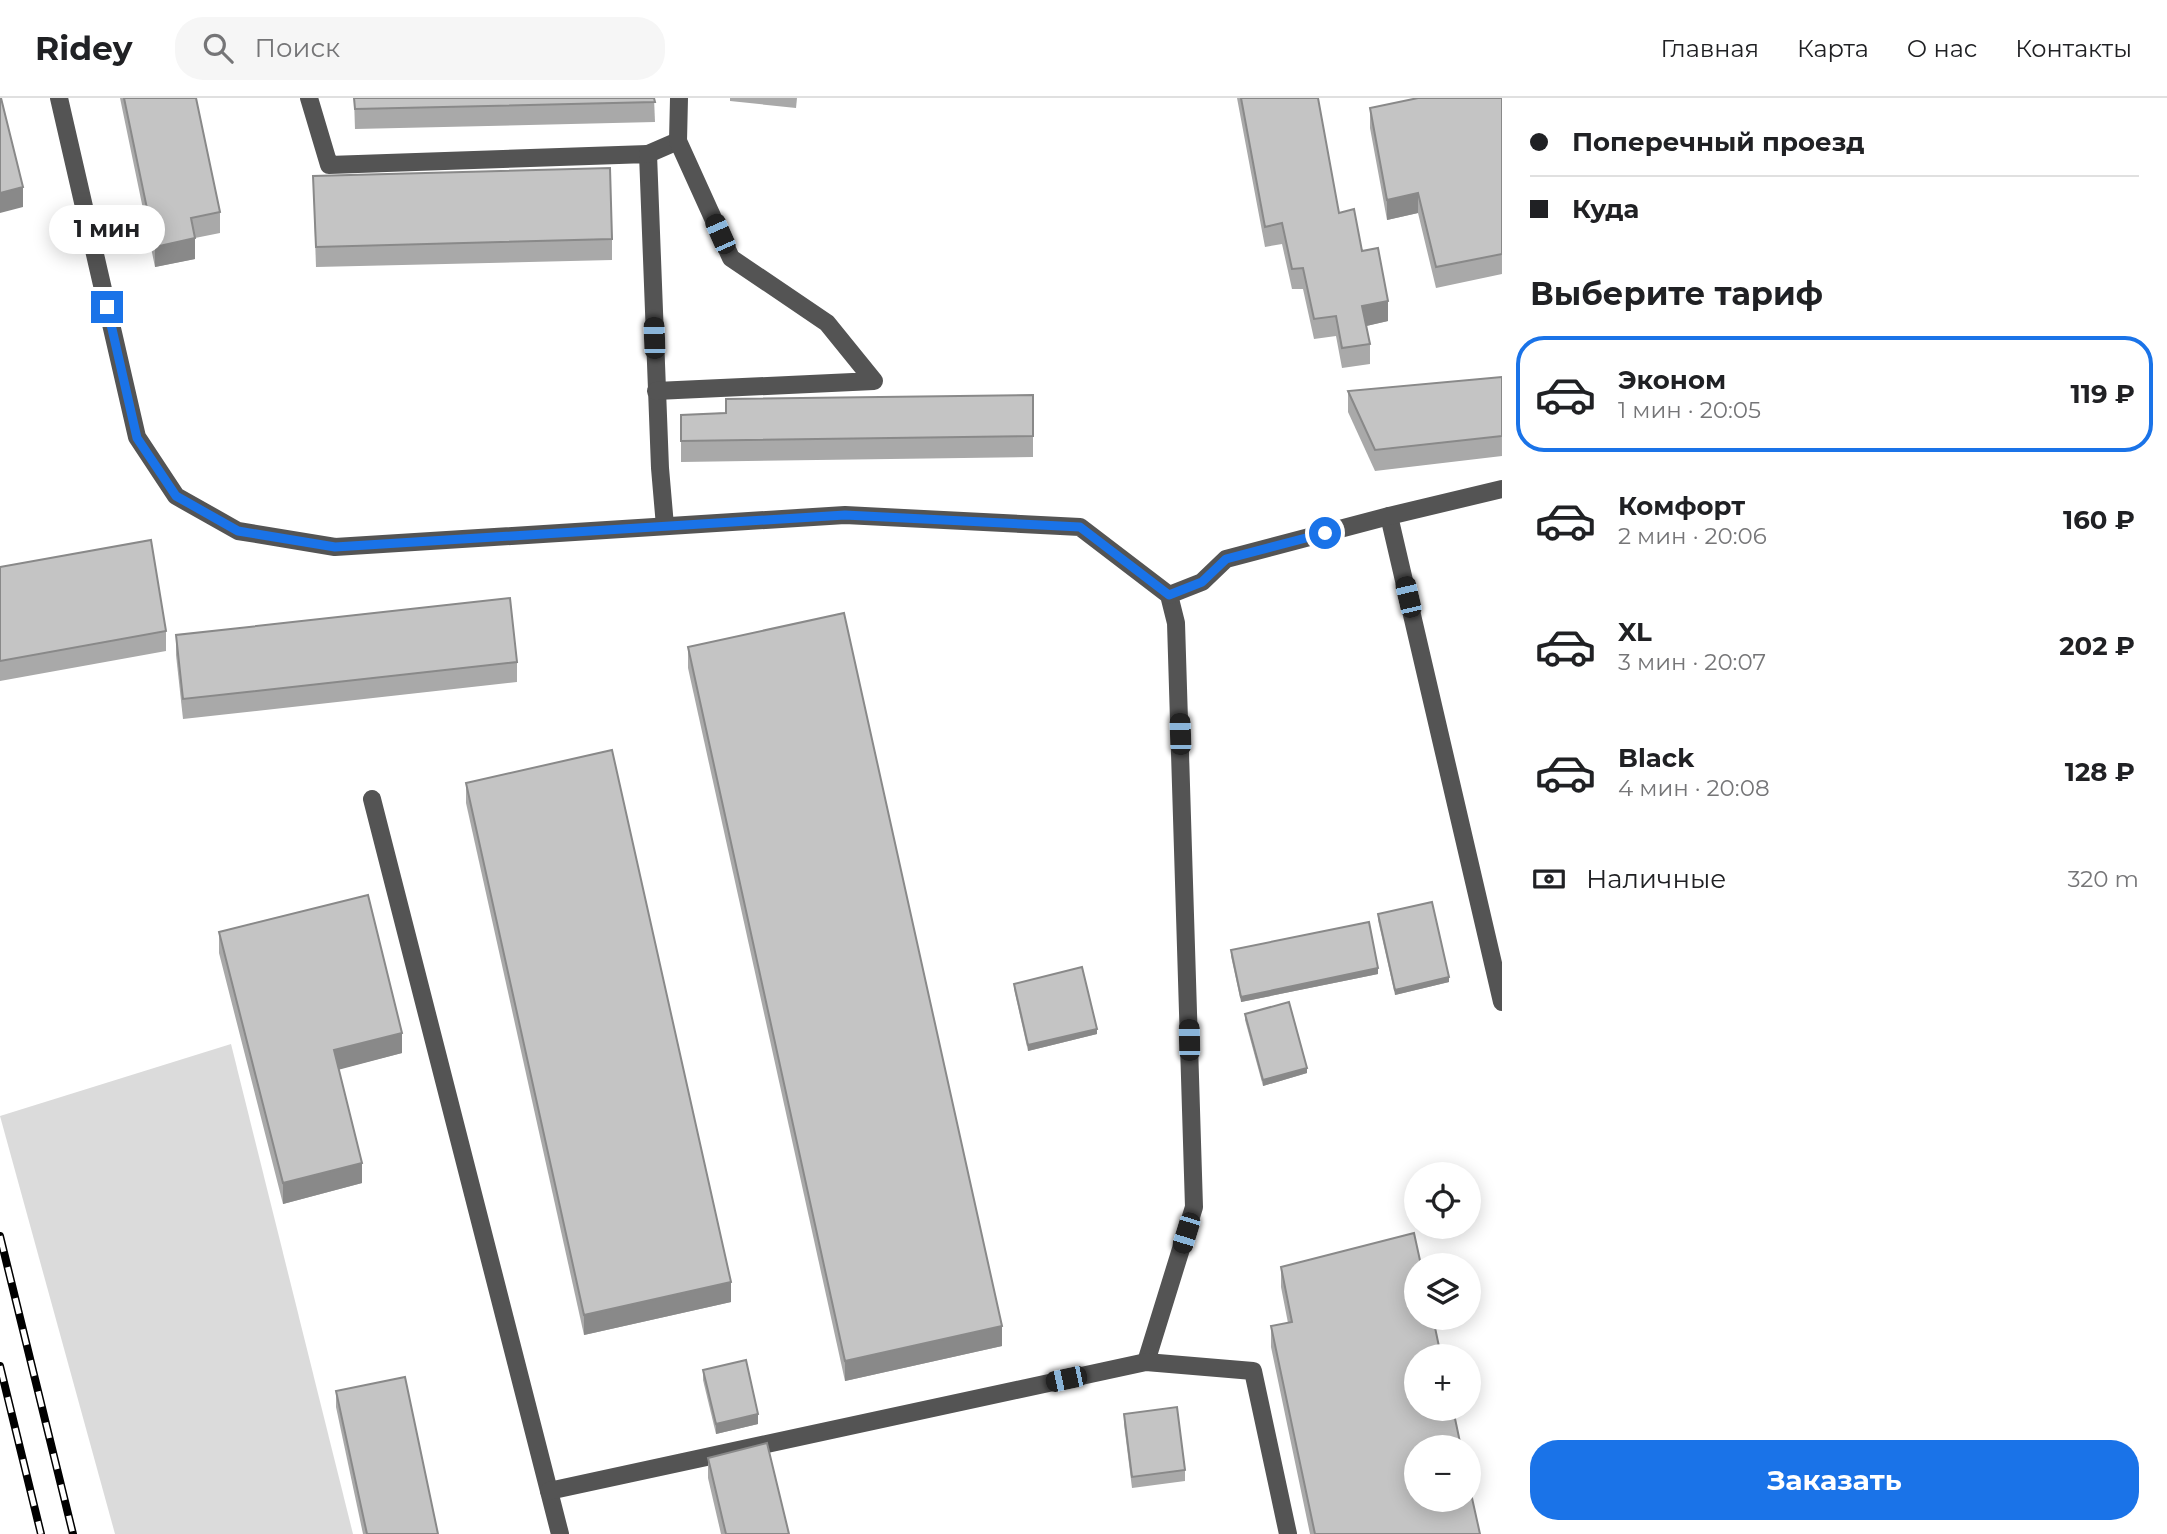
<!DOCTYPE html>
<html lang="ru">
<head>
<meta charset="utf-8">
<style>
  body { margin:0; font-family:Montserrat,sans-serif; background:#f6f6f6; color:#202124; height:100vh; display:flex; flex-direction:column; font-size:26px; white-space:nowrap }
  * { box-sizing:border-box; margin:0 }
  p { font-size:23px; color:#757577 }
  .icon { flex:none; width:38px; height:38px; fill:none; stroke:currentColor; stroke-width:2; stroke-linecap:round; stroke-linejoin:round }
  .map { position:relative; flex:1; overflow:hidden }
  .drawer { display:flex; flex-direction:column; background:#fff; width:665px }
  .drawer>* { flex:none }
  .guide { display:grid; align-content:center; height:154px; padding:0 28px; background:#fff }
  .fabs { position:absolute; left:1404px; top:1064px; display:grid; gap:14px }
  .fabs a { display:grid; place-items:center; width:77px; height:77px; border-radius:50%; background:#fff; box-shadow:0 4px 18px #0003; font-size:35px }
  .end { position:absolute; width:32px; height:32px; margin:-16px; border:9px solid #1a73e8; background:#fff; box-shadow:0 0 0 4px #fff }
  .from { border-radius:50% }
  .bubble { position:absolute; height:49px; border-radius:24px; background:#fff; box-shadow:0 4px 18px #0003; font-size:23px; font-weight:700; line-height:49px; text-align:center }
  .car { position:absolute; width:21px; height:42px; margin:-21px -10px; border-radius:9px; box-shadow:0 0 5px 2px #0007; background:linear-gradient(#222 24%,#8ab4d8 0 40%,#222 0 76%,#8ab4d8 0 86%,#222 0) }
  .guide b { display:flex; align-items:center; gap:24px; height:66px; font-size:26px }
  .guide b+b { border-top:2px solid #e0e0e0 }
  .guide i { width:18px; height:18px; background:#202124 }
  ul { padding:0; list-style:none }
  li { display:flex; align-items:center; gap:21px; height:116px; margin:0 14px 10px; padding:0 14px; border:4px solid transparent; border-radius:28px }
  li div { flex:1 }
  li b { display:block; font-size:26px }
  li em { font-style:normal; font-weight:700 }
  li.selected { border-color:#1a73e8 }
  li>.icon { width:63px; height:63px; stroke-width:1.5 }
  h2 { padding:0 28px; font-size:32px; line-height:84px }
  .pay { display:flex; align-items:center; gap:18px; height:77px; padding:0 28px; font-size:26px }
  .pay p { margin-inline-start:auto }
  .cta { display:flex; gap:14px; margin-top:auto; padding:14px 28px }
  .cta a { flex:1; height:80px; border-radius:28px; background:#1a73e8; color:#fff; font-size:28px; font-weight:700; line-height:80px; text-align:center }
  header { display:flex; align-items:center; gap:42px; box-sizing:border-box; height:98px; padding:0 35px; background:#fff; border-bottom:2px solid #e0e0e0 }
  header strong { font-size:33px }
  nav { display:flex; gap:38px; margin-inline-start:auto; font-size:24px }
  .search { width:490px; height:63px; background:#f6f6f6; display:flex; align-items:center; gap:18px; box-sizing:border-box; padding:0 24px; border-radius:28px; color:#757577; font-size:26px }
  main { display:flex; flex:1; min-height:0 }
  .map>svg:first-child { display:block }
  .green { fill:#dbdbdb }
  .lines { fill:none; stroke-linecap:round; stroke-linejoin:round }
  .minor { stroke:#545454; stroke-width:18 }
  .rail-casing { stroke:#000; stroke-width:8 }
  .rail { stroke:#fff; stroke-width:5; stroke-dasharray:16; stroke-linecap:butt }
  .wall { fill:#a9a9a9 }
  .shaded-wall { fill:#898989 }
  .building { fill:#c4c4c4; stroke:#898989; stroke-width:2 }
  .route { stroke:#1a73e8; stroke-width:9 }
</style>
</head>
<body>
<header>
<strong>Ridey</strong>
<div class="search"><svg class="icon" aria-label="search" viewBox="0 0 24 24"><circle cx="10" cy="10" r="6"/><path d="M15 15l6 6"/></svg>Поиск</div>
<nav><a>Главная</a><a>Карта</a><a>О нас</a><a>Контакты</a></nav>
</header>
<main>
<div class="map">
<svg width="1502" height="1436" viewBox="0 0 1502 1436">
  <rect width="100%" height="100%" fill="#fff"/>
  <polygon class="green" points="231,946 353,1436 115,1436 0,1018"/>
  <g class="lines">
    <g class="minor">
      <polyline points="59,0 137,339 176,398 238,433 335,449 845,417 1080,429 1169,497 1176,525 1194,1109 1146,1264"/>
      <polyline points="309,0 329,67 648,56 660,370 665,428"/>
      <polyline points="648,56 678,43"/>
      <polyline points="656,293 874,283 827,225 731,160 678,43 679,0"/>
      <polyline points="1389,418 1502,904"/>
      <polyline points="1169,497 1202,484 1226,461 1389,418 1502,391"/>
      <polyline points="372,701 560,1436"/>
      <polyline points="549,1393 1146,1264 1253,1273 1288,1436"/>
    </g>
    <defs>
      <g id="rail">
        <polyline points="0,1138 73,1436"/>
        <polyline points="0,1268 41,1436"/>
      </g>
    </defs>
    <use href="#rail" class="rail-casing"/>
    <use href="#rail" class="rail"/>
  </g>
  <g class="wall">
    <polygon points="120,0 196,0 220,114 220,135 195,140 195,161 155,169"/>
    <polygon points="354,0 654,0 655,24 355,31"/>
    <polygon points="730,0 797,0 796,10 730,3"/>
    <polygon points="1237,0 1318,0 1339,115 1362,153 1388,223 1366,228 1370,246 1370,266 1342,270 1336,238 1314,241 1303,191 1292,191 1282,146 1265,149"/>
    <polygon points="1502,0 1502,176 1436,190 1418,115 1387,122 1370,30 1370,10"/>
    <polygon points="313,78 612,141 612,162 316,169"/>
    <polygon points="1502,279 1502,358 1375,373 1348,314 1348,293"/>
    <polygon points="1033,297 1033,359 681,364 681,317"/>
    <polygon points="0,469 166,533 166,553 0,583"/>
    <polygon points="176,537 517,564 517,584 183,621 176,557"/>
    <polygon points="688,549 1002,1248 845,1283 688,570"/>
    <polygon points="466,685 731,1204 584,1237 466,705"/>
    <polygon points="1378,816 1449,884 1395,897 1378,822"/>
    <polygon points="219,834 402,955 339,971 362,1085 283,1106 219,855"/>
    <polygon points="1231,852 1378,876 1241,904 1231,858"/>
    <polygon points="1014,886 1097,936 1028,953 1014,891"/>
    <polygon points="1245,916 1307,975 1263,988 1245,922"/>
    <polygon points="1281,1169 1480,1436 1310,1436 1271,1249 1271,1228 1288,1225 1281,1189"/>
    <polygon points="703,1272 758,1326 716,1336 703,1282"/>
    <polygon points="336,1293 438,1436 363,1436 336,1309"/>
    <polygon points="1124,1316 1185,1372 1185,1383 1132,1390 1124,1326"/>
    <polygon points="708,1360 789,1436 721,1436 708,1380"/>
  </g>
  <g class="shaded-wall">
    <polygon points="23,89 23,109 0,115 0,95"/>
    <polygon points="1418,95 1418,115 1387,122 1387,102"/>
    <polygon points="195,140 195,161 155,169 155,149"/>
    <polygon points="1388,203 1388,223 1362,229 1362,208"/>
    <polygon points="1378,870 1378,876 1241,904 1241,899"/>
    <polygon points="1449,879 1449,884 1395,897 1395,892"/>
    <polygon points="1097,931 1097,936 1028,953 1028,947"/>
    <polygon points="402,935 402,955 334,973 334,952"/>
    <polygon points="1307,970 1307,975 1263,988 1263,982"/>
    <polygon points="362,1065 362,1085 283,1106 283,1085"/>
    <polygon points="731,1184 731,1204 584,1237 584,1217"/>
    <polygon points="1002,1228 1002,1248 845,1283 845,1263"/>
    <polygon points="758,1316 758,1326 716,1336 716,1326"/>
  </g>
  <g class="building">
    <polygon points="0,0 1,0 23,89 0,95"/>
    <polygon points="124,0 196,0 220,114 191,120 195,140 155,149"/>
    <polygon points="354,0 654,0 655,4 355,11"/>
    <polygon points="1241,0 1318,0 1339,115 1354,111 1362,153 1378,150 1388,203 1362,208 1370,246 1342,250 1336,218 1314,221 1303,170 1292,171 1282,125 1265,129"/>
    <polygon points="1418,0 1502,0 1502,156 1436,169 1418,95 1387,102 1370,10"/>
    <polygon points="610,70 612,141 316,149 313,78"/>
    <polygon points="1502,279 1502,338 1375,352 1348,293"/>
    <polygon points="1033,297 1033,338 681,343 681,317 726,315 726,301"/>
    <polygon points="151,442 166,533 0,563 0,469"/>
    <polygon points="510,500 517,564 183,601 176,537"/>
    <polygon points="844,515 1002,1228 845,1263 688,549"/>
    <polygon points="612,652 731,1184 584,1217 466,685"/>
    <polygon points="368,797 402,935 334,952 362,1065 283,1085 219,834"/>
    <polygon points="1432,804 1449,879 1395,892 1378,816"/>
    <polygon points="1369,824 1378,870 1241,899 1231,852"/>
    <polygon points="1082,869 1097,931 1028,947 1014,886"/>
    <polygon points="1289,904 1307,970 1263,982 1245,916"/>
    <polygon points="1414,1135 1421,1167 1416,1167 1416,1220 1433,1220 1441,1258 1416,1258 1416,1311 1453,1311 1461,1349 1416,1349 1416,1402 1468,1402 1468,1382 1480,1436 1315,1436 1271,1228 1292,1224 1281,1169"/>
    <polygon points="746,1262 758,1316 716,1326 703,1272"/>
    <polygon points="405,1279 438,1436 367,1436 336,1293"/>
    <polygon points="1177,1309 1185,1372 1132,1379 1124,1316"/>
    <polygon points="767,1345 789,1436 726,1436 708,1360"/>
  </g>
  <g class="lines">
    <polyline class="route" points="107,209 137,340 176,398 238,433 335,449 845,417 1080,429 1169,497 1202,484 1226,461 1325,435"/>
  </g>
</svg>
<div class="fabs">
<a><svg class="icon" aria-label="locate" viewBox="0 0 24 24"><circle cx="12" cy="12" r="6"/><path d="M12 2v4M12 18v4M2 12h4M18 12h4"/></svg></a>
<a><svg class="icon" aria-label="layers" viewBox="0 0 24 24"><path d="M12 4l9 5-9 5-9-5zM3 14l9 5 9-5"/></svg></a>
<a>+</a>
<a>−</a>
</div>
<i class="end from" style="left:1325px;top:435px"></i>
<i class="end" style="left:107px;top:209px"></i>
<div class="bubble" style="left:49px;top:107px;width:116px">1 мин</div>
<i class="car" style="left:720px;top:136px;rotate:336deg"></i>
<i class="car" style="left:654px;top:240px;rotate:358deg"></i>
<i class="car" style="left:1408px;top:499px;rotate:347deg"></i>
<i class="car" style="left:1180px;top:636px;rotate:358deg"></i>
<i class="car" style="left:1189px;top:942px;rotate:359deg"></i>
<i class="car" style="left:1186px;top:1135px;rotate:197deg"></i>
<i class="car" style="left:1066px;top:1281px;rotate:258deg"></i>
</div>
<section class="drawer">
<div class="guide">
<b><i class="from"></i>Поперечный проезд</b>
<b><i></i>Куда</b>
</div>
<h2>Выберите тариф</h2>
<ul>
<li class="selected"><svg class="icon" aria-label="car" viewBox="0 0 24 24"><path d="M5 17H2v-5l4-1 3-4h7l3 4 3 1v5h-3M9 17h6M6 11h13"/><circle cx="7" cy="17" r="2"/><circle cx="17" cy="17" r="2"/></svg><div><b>Эконом</b><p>1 мин · 20:05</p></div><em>119 ₽</em></li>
<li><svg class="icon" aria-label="car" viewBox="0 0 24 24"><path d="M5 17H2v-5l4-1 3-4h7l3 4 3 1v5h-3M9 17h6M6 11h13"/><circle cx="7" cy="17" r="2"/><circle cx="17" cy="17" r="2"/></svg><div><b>Комфорт</b><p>2 мин · 20:06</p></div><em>160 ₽</em></li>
<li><svg class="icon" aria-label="car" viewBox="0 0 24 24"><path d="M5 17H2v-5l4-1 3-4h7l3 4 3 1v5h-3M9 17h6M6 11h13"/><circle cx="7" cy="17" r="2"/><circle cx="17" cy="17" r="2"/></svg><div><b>XL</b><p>3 мин · 20:07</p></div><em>202 ₽</em></li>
<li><svg class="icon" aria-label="car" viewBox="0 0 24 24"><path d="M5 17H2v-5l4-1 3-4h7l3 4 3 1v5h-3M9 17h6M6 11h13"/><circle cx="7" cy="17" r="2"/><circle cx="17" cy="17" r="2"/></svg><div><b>Black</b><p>4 мин · 20:08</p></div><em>128 ₽</em></li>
</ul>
<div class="pay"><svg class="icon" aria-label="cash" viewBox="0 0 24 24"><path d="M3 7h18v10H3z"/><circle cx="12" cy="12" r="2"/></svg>Наличные<p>320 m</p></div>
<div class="cta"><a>Заказать</a></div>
</section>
</main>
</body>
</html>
